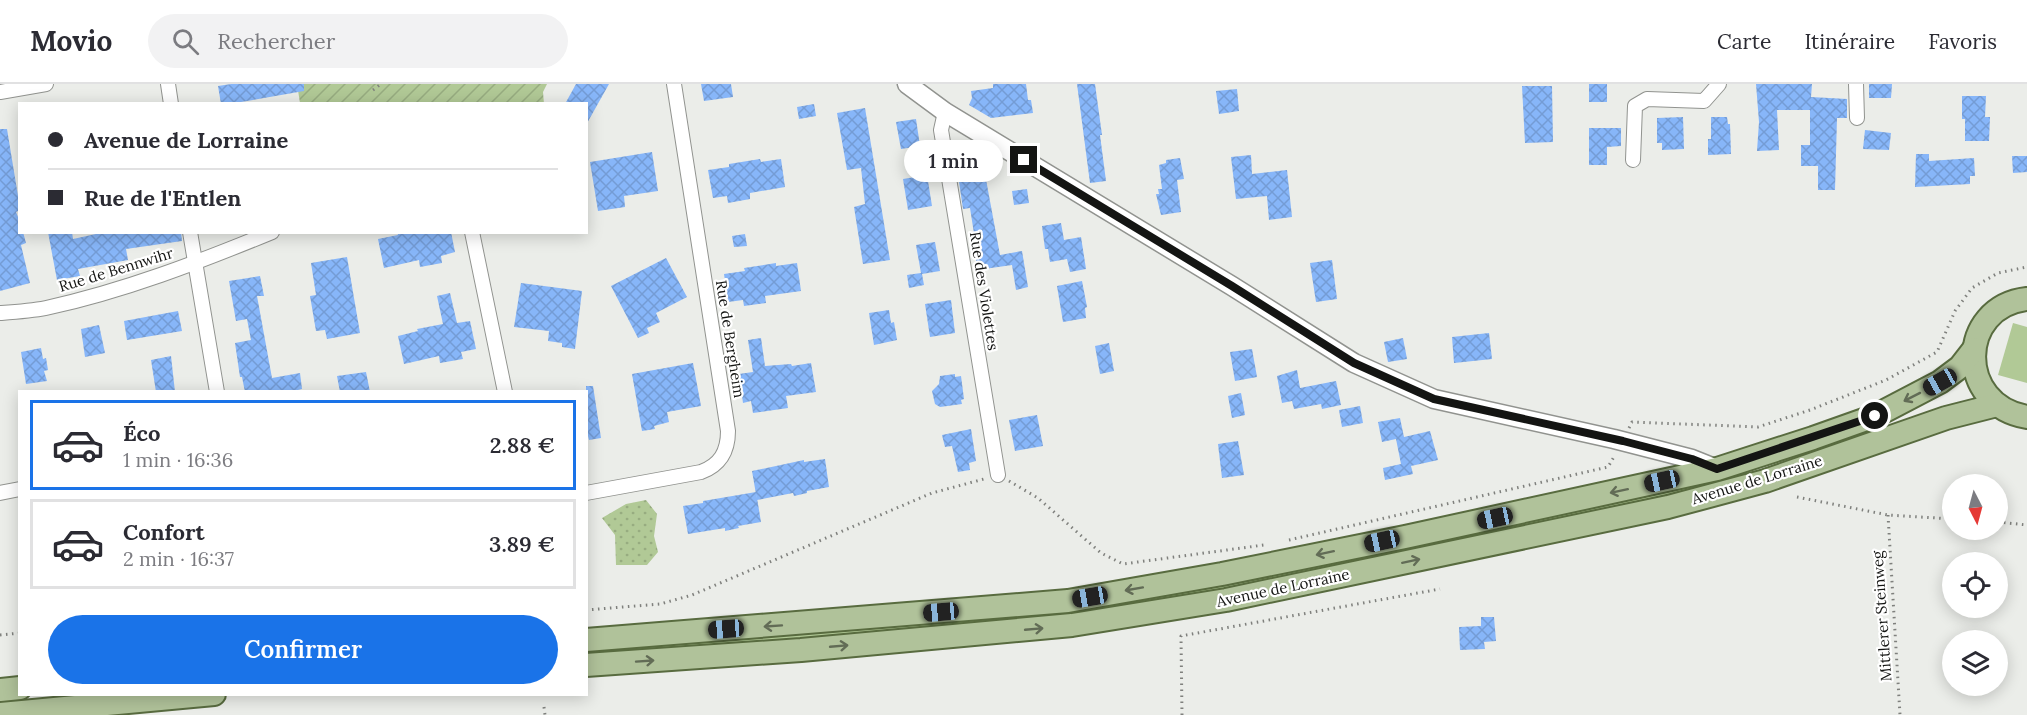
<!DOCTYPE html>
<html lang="fr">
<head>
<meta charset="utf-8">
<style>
  body { margin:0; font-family:Lora,serif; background:#f2f2f3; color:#2b2b33; height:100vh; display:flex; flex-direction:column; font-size:22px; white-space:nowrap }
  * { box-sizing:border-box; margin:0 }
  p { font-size:20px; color:#7c7c81 }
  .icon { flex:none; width:33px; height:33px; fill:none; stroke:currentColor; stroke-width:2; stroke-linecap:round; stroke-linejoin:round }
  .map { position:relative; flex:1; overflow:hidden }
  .details { position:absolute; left:18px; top:306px; width:570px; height:306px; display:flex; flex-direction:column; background:#fff; border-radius:0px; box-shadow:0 3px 15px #0003 }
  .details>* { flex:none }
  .banner { position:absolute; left:18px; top:18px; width:570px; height:132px; border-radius:0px; box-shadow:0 3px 15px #0003; display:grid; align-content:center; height:132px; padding:0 30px; background:#fff }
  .needle { width:39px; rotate:174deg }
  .tools { position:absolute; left:1942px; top:390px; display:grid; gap:12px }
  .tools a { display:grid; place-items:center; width:66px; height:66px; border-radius:50%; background:#fff; box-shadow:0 3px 15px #0003; font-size:30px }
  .end { position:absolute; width:27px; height:27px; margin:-14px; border:8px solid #141513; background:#fff; box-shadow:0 0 0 3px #fff }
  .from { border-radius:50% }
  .bubble { position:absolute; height:42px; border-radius:21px; background:#fff; box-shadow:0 3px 15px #0003; font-size:20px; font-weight:600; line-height:42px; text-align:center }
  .car { position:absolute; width:18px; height:36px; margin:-18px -9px; border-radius:8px; box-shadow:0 0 4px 2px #0007; background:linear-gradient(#222 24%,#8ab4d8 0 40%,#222 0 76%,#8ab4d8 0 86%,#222 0) }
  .banner b { display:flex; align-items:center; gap:21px; height:57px; font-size:22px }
  .banner b+b { border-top:2px solid #e1e1e2 }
  .banner i { width:15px; height:15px; background:#2b2b33 }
  ul { padding:10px 0 0; list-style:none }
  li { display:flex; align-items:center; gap:18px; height:90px; margin:0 12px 9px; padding:0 18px; border:3px solid #e1e1e2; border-radius:0px }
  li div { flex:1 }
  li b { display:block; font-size:22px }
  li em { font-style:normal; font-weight:600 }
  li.current { border-color:#1a73e8 }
  li>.icon { width:54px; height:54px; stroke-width:1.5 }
  .action { display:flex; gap:12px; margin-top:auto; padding:12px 30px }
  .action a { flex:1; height:69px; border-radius:36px; background:#1a73e8; color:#fff; font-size:24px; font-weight:600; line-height:69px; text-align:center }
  header { display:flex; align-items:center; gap:36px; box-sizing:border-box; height:84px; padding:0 30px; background:#fff; border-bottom:2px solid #e1e1e2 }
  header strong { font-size:28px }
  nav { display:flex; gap:33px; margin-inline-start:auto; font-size:21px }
  .search { width:420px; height:54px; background:#f2f2f3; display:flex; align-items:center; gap:15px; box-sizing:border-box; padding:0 21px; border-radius:33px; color:#7c7c81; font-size:22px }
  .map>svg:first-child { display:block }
  .grass { fill:#b1c996 }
  .park { fill:url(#park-dots) }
  .garden { fill:url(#garden-furrows) }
  .building { fill:url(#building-cross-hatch) }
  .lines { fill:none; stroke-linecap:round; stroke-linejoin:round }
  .minor-casing { stroke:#91938f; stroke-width:16 }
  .tertiary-casing { stroke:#91938f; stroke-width:21 }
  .primary-casing { stroke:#586b3f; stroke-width:26 }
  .path { stroke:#7f807d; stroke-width:3; stroke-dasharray:1.5 4.5; stroke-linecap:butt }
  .minor { stroke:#fff; stroke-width:14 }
  .tertiary { stroke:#fff; stroke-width:18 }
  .primary { stroke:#b0c29a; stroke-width:22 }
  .oneway { stroke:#626c56 }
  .route { stroke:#141513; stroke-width:8 }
  .labels { text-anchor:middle; stroke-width:4.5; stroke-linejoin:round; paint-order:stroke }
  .street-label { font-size:15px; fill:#141513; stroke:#fff }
</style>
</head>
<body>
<header>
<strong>Movio</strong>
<div class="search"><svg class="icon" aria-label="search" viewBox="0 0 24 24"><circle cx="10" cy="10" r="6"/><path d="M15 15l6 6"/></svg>Rechercher</div>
<nav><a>Carte</a><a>Itinéraire</a><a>Favoris</a></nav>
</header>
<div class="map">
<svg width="2027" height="631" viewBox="0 0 2027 631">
  <defs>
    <pattern id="park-dots" width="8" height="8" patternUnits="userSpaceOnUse" patternTransform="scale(1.5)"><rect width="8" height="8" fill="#b1c996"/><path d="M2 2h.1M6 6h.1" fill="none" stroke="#97ac80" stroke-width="1.8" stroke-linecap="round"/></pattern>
    <pattern id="garden-furrows" width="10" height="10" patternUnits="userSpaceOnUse" patternTransform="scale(1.5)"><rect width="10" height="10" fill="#b1c996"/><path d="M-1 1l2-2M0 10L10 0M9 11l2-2" fill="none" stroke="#97ac80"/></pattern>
    <pattern id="building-cross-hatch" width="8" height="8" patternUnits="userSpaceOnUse" patternTransform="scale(1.5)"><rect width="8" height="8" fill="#87b6f9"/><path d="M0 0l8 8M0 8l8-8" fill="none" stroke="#749cd5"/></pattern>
  </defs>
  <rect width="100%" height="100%" fill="#ebede9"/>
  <g class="grass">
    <polygon points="2013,239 2027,243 2027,299 1998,291"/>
    <polygon points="1748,385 1750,392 1589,433 1165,520 1049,536 587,574 587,565 1032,529 1152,514 1547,434"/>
  </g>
  <polygon class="park" points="646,416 657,430 654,452 658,468 647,481 616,481 615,451 602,434 626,420"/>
  <polygon class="garden" points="297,0 547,0 543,8 544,20 300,19"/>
  <g class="building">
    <polygon points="231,0 304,0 304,7 241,18 242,20 221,20 218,2"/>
    <polygon points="576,0 609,0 586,41 586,20 565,20"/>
    <polygon points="701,0 731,0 733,13 704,17"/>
    <polygon points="993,0 1026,0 1028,16 1031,16 1033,29 991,34 969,21 972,14 971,7 993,4"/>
    <polygon points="1077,0 1095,0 1102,51 1100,51 1106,97 1090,99"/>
    <rect x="1589" y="0" width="18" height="18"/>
    <polygon points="1756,0 1812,0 1811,13 1847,15 1847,34 1837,34 1835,106 1818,106 1818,82 1801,82 1801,61 1810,61 1810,26 1777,26 1779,66 1757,67 1759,38"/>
    <polygon points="1869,0 1892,0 1891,14 1869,14"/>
    <polygon points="1522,2 1552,2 1553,58 1525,59"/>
    <polygon points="1237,5 1239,27 1219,30 1216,7"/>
    <polygon points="1962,12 1986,12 1985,33 1990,33 1989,57 1965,57 1965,35 1962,35"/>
    <polygon points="814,20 816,32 799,35 797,23"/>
    <polygon points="865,24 890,176 863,180 854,123 865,120 861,84 847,86 837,29"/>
    <polygon points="1683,33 1684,65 1662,66 1662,59 1657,59 1657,34"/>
    <polygon points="1711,33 1727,33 1728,40 1730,40 1731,70 1708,71 1708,55 1711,55"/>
    <polygon points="916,35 920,62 901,65 896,38"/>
    <polygon points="1589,44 1621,44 1621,62 1607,63 1607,81 1589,81"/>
    <polygon points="0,45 7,45 20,124 20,126 16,128 20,138 20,148 23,148 26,159 21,161 30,199 0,207"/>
    <polygon points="1865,46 1891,49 1889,66 1863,65"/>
    <polygon points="976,60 980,63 1000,171 1022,167 1028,203 1016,206 1012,181 977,186 976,175 978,175 970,124 963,125 958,91 971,89 967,61"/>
    <polygon points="652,68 658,107 624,112 625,123 598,127 590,78"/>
    <polygon points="1916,70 1929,70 1929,77 1974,74 1975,92 1970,92 1970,100 1915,103"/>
    <polygon points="1251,71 1252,90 1287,86 1292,133 1269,136 1267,112 1236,115 1231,73"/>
    <polygon points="2012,72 2027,72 2027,88 2013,89"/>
    <polygon points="1180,74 1184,95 1177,96 1181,128 1161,131 1156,110 1159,110 1158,105 1162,105 1159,81 1166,79 1166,76"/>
    <polygon points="760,75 761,78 781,75 785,103 750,109 750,115 728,119 727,112 713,114 708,86 729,83 729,80"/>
    <polygon points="927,91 932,122 908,126 903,95"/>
    <polygon points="1027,105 1029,119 1014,121 1012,107"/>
    <polygon points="1061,139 1064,156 1081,153 1086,185 1070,188 1067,175 1050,178 1048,165 1045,165 1042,142"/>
    <polygon points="48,148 72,148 73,155 105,148 181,148 182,157 126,165 128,176 78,185 80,192 57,196"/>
    <polygon points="397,148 451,148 455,168 441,172 442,179 420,183 419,176 384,184 378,155 398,151"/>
    <polygon points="745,150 747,162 734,163 732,152"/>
    <polygon points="935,158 940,187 922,190 924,201 909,204 907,191 921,189 916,161"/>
    <polygon points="347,173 360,249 327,255 325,246 316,247 310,212 316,211 311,179"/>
    <polygon points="666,174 687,213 656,229 660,238 647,244 649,249 638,254 611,202"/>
    <polygon points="1332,176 1337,215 1316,218 1310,179"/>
    <polygon points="776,179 776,182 797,179 801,207 765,212 766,219 744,222 743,216 728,218 724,190 745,187 744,184"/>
    <polygon points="260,192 264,212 257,212 272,294 300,289 302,305 290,308 245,308 242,293 240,293 235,259 251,256 247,235 236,237 229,197"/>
    <polygon points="1082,197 1087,223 1085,224 1086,234 1063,238 1057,202"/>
    <polygon points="521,199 582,207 575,265 562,263 562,259 548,257 549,247 514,243"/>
    <polygon points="450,209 457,239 470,237 476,265 461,268 463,275 440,279 439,272 404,280 398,252 418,247 417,245 443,240 437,212"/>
    <polygon points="951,216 955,249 930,253 925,220"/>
    <polygon points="889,226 891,239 894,238 897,256 874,261 869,229"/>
    <polygon points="178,227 182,247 127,256 124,237"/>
    <polygon points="99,241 105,269 85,273 81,245"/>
    <polygon points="1489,249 1492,275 1454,279 1452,253"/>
    <polygon points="761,254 765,282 791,280 792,282 811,279 816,308 786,312 788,324 753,329 751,317 743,319 739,290 753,288 748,256"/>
    <polygon points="1403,254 1407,275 1388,278 1384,258"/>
    <polygon points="1109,259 1114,287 1100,290 1095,262"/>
    <polygon points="41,264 43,275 46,274 48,286 44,287 47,297 26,300 21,268"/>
    <polygon points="1252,265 1257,293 1235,297 1230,268"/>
    <polygon points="171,272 175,308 156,308 151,276"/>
    <polygon points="693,279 701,322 667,328 669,338 654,342 655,345 642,347 632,290"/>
    <polygon points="1297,286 1300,304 1336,297 1341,321 1322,325 1321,320 1294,325 1292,317 1282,319 1277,292"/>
    <polygon points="366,288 370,308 340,308 337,292"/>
    <polygon points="955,290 955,293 961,292 964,315 961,316 962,320 940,323 935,320 932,307 939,300 940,292"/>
    <polygon points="586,302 593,302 601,354 589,356 588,352 586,352"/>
    <polygon points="1241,309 1245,331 1232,334 1228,312"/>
    <polygon points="1360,322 1363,339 1342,343 1339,326"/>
    <polygon points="1037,331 1043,362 1015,367 1009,336"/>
    <polygon points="1400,334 1404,353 1430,347 1438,376 1411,382 1413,390 1385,396 1383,384 1401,380 1396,355 1382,358 1378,338"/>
    <polygon points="971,345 976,377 969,379 970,386 958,388 952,362 945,363 942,351"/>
    <polygon points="1238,357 1244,391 1222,394 1218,360"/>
    <polygon points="825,375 829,403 807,407 807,409 794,412 793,409 757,416 752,387 804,376 804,378"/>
    <polygon points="756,408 761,438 738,442 739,444 725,447 725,444 688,450 683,422 703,419 703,417"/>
    <polygon points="1481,533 1494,533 1496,557 1484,558 1485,565 1460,566 1459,543 1481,542"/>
  </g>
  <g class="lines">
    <defs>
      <g id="minor">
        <polyline points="168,0 171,20"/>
        <polyline points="1856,0 1857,34"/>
        <polyline points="0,8 46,0"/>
        <polyline points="945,28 941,46 998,391"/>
        <polyline points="1633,76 1635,22 1647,15 1704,17 1719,0"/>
        <polyline points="190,148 217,308"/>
        <polyline points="472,148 505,308"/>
        <path d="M0 229C15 228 31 227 46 224 124 207 199 178 272 148"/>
        <polyline points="0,409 20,405"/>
        <path d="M586 409 701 388C720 381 728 368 728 347L674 0"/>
      </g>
      <polyline id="tertiary" points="907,0 945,28 1232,202 1354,279 1434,315 1614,355 1692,375 1717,385"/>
      <g id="primary">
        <path d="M2027 215C1957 223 1956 321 2027 333"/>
        <polyline points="586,556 1068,517 1222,490 1405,453 1717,385 1813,354 1875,332 1940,298 1960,283 1974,265"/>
        <polyline points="586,581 801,566 1072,541 1226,516 1668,423 1765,397 1946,334 1997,321"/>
        <polyline points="0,606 20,604"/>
        <polyline points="0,630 214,610"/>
      </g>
    </defs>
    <use href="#minor" class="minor-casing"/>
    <use href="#tertiary" class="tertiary-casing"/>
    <use href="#primary" class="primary-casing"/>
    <g class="path">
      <polyline points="373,6 381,0"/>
      <polyline points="1629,344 1632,338 1758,343 1810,326 1886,296 1937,268 1955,227 1972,204 1998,189 2027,183"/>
      <polyline points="1009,397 1038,414 1101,469 1123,480 1264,461"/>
      <polyline points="1797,413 1888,431 1953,435"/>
      <polyline points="1888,431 1900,631"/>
      <polyline points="1998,438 2027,441"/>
      <polyline points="1289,456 1608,383 1615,371"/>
      <polyline points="586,526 660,520 692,511 932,409 984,395"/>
      <polyline points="0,551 20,549"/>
      <polyline points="544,623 545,631"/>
      <polyline points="1182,631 1181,552 1440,505"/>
    </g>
    <use href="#minor" class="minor"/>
    <use href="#tertiary" class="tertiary"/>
    <use href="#primary" class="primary"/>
  </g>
  <defs><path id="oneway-shaft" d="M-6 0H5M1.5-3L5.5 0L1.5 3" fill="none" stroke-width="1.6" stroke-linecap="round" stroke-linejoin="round" transform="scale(1.5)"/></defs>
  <g class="oneway">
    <use href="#oneway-shaft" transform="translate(1912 313) rotate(153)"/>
    <use href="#oneway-shaft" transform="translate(1619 407) rotate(168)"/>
    <use href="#oneway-shaft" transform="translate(1325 469) rotate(168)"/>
    <use href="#oneway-shaft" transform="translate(1411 477) rotate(-12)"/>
    <use href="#oneway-shaft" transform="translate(1134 505) rotate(170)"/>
    <use href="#oneway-shaft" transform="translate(773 542) rotate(176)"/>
    <use href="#oneway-shaft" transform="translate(1034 545) rotate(-5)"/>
    <use href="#oneway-shaft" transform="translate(839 562) rotate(-5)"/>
    <use href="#oneway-shaft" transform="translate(645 577) rotate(-4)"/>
  </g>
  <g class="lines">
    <polyline class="route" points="1024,76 1232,202 1354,279 1434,315 1623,357 1692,375 1717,385 1875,332"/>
  </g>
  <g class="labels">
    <g class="street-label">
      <text transform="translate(116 186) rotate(-17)" y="5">Rue de Bennwihr</text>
      <text transform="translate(984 207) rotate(81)" y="5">Rue des Violettes</text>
      <text transform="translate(730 255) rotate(81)" y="5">Rue de Bergheim</text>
      <text transform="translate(1757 396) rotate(-17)" y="5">Avenue de Lorraine</text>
      <text transform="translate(1283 504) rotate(-12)" y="5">Avenue de Lorraine</text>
      <text transform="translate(1882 532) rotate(-94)" y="5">Mittlerer Steinweg</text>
    </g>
  </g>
</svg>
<div class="tools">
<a><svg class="needle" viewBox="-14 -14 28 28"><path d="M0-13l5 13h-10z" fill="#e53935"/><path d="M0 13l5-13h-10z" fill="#7c7c81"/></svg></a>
<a><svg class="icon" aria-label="locate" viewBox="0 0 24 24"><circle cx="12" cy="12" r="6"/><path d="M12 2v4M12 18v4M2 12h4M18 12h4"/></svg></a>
<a><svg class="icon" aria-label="layers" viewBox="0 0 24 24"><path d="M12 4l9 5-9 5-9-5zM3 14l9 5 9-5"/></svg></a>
</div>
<i class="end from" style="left:1875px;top:332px"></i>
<i class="end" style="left:1024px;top:76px"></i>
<div class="bubble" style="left:904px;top:56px;width:99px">1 min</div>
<i class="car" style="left:1940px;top:298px;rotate:241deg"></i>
<i class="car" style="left:1662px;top:397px;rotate:258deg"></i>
<i class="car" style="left:1495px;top:434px;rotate:258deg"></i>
<i class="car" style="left:1382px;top:457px;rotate:258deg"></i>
<i class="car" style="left:1090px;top:513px;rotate:260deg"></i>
<i class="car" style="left:941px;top:528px;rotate:265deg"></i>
<i class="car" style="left:726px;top:545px;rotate:266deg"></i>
<div class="banner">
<b><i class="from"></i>Avenue de Lorraine</b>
<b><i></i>Rue de l'Entlen</b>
</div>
<section class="details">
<ul>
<li class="current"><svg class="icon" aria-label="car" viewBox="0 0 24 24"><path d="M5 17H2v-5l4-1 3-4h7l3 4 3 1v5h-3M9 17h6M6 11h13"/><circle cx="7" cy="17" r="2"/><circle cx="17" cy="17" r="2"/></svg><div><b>Éco</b><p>1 min · 16:36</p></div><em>2.88 €</em></li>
<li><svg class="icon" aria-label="car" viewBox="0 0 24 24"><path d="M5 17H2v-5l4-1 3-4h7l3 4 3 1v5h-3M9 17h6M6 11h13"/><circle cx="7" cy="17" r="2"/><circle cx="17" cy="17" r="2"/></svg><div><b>Confort</b><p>2 min · 16:37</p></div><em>3.89 €</em></li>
</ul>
<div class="action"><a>Confirmer</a></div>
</section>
</div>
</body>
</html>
